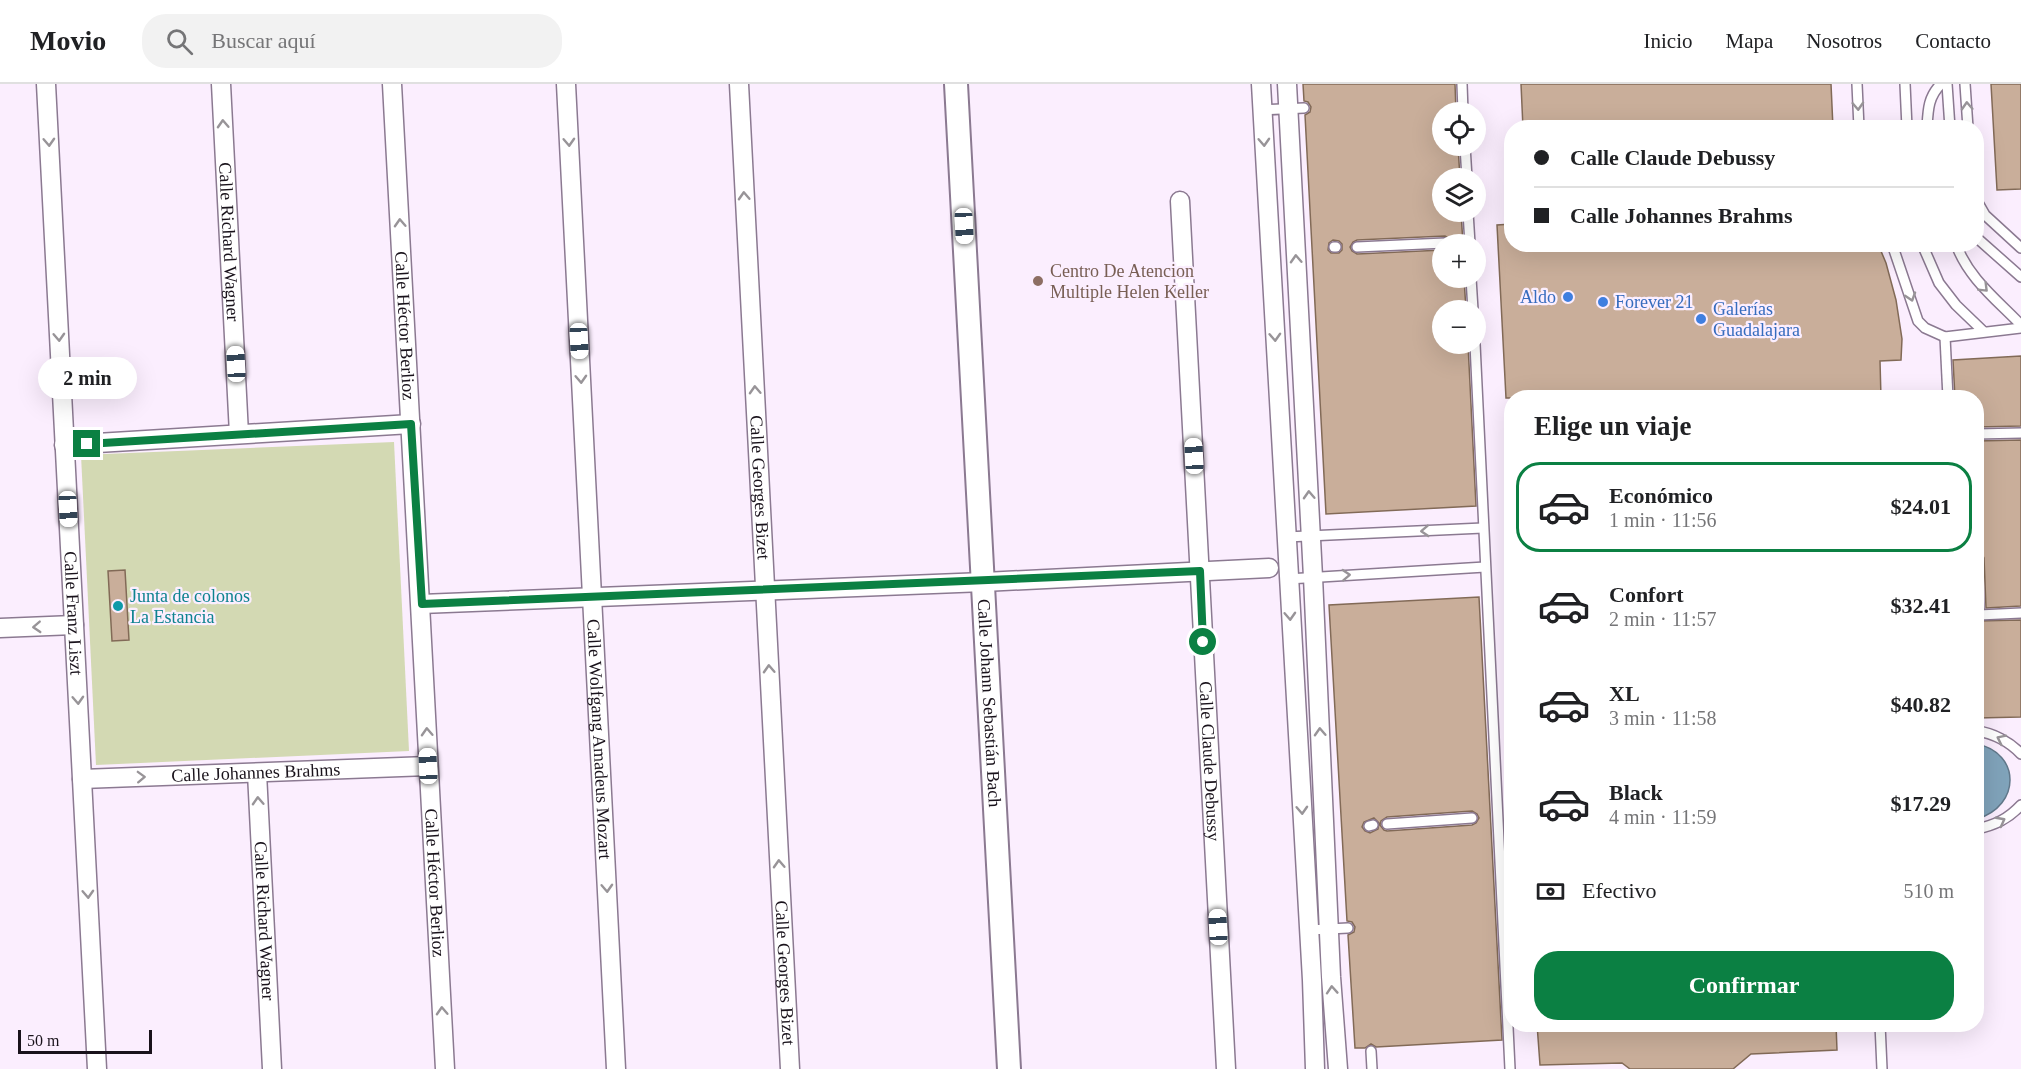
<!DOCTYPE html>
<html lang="es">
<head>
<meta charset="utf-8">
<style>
  body { margin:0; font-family:Georgia,serif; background:#f2f2f2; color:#202124; height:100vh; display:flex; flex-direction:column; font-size:22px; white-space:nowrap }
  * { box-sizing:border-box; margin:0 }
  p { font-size:20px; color:#757577 }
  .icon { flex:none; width:33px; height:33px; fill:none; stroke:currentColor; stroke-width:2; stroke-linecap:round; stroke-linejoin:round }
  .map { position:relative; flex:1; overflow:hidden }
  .details { position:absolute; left:1504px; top:306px; width:480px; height:642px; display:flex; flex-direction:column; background:#fff; border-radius:24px; box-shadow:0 6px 24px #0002 }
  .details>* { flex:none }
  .top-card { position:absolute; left:1504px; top:36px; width:480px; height:132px; border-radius:24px; box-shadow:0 6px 24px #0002; display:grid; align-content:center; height:132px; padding:0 30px; background:#fff }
  .controls { position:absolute; left:1432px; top:18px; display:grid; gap:12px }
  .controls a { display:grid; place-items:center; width:54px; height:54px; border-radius:50%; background:#fff; box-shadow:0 6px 24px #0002; font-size:30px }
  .scale { position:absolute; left:18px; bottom:15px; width:134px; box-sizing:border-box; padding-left:6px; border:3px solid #19121b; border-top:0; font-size:16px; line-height:21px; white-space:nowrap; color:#19121b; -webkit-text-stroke:4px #fbeefe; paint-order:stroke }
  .end { position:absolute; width:27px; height:27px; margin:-14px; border:8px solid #0b8043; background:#fff; box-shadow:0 0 0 3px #fff }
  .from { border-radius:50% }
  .bubble { position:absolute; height:42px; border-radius:21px; background:#fff; box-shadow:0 6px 24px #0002; font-size:20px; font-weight:700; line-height:42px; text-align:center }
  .car { position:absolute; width:18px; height:36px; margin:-18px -9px; border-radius:8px; box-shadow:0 0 4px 2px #0007; background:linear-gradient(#fff 24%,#345 0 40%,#fff 0 76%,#345 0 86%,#fff 0) }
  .top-card b { display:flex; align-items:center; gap:21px; height:57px; font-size:22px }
  .top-card b+b { border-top:2px solid #e0e0e0 }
  .top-card i { width:15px; height:15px; background:#202124 }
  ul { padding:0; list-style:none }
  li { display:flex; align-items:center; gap:18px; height:90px; margin:0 12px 9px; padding:0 18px; border:3px solid transparent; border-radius:24px }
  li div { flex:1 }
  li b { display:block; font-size:22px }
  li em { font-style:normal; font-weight:700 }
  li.on { border-color:#0b8043 }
  li>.icon { width:54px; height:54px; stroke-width:1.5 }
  h2 { padding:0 30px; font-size:27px; line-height:72px }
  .pay { display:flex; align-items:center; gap:15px; height:66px; padding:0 30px; font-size:22px }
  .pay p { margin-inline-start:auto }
  .cta { display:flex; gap:12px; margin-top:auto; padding:12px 30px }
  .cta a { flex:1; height:69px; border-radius:24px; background:#0b8043; color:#fff; font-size:24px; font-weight:700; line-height:69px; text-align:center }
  header { display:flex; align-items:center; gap:36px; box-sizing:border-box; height:84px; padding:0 30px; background:#fff; border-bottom:2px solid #e0e0e0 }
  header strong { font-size:28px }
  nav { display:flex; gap:33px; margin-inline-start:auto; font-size:21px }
  .search { width:420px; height:54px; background:#f2f2f2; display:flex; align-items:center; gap:15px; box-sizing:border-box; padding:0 21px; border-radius:24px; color:#757577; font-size:22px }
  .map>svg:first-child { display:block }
  .green { fill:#d3d9b3 }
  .water { fill:#80a3ba; stroke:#61788a; stroke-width:1.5 }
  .building { fill:#c9ae9a; stroke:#826a57; stroke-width:1.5; fill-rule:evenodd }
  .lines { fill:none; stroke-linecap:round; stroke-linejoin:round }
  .service-casing { stroke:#8b7991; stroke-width:12 }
  .minor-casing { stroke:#8b7991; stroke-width:21 }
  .tertiary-casing { stroke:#8b7991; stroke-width:26 }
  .service { stroke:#fff; stroke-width:9 }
  .minor { stroke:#fff; stroke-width:18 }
  .tertiary { stroke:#fff; stroke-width:22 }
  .oneway { stroke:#989498 }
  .route { stroke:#0b8043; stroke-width:8 }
  .education-dot { fill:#8d6e63; stroke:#fbeefe; stroke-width:2 }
  .shop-dot { fill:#3f7fe0; stroke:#fbeefe; stroke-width:2 }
  .culture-dot { fill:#0f9aa8; stroke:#fbeefe; stroke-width:2 }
  .labels { text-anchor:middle; stroke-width:4.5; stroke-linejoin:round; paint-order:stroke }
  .street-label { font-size:18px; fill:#19121b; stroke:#fbeefe }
  .education-label { font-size:18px; fill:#785e54; stroke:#fbeefe; text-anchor:start }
  .shop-label { font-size:18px; fill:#366cbe; stroke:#fbeefe; text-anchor:start }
  .culture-label { font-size:18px; fill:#0d838f; stroke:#fbeefe; text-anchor:start }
</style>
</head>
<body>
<header>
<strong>Movio</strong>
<div class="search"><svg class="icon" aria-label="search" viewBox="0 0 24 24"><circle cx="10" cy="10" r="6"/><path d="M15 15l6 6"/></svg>Buscar aquí</div>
<nav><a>Inicio</a><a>Mapa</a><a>Nosotros</a><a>Contacto</a></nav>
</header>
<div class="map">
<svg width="2021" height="985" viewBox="0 0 2021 985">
  <rect width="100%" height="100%" fill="#fbeefe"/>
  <polygon class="green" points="394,358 409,667 96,681 81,371"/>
  <path class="water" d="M1977 660C2021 669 2021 722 1977 735Z"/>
  <g class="building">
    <path d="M1303 0H1455L1456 28H1443V62H1458L1460 94H1443V128H1461L1463 160H1451L1450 155 1445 152 1357 156 1353 158 1350 163 1352 167 1357 170 1443 166V194H1464L1466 226H1443V260H1468L1476 422 1326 430 1305 31 1310 28 1311 23 1308 18 1304 17ZM1333 156 1339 157 1342 160V166L1339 169H1331L1328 166 1329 159Z"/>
    <polygon points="1521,0 1831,0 1833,44 1523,44"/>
    <polygon points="1991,0 2021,0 2021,105 1997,106"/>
    <polygon points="1512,140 1512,160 1878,160 1886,179 1896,216 1902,255 1901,276 1880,277 1881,314 1506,314 1497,141"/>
    <polygon points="2021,272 2021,342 1977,343 1977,314 1955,314 1953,276"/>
    <polygon points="2021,356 2021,522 1986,524 1984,474 1982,470 1977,467 1977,357"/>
    <polygon points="125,486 129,556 112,557 108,487"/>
    <path d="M1479 513 1502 956 1376 963 1371 960 1365 964H1355L1348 851 1354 848 1355 843 1352 838 1347 837 1329 521ZM1472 727 1477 730 1479 734 1476 739 1472 741 1387 747 1384 746 1380 741 1381 737 1387 733ZM1374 734 1379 739 1378 745 1370 749 1365 747 1362 743 1364 738Z"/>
    <polygon points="2021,536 2021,633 1977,634 1977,537"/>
    <polygon points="1537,940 1836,940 1837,966 1751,970 1733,985 1630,985 1622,979 1540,981"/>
  </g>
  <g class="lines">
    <defs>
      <g id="service">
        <polyline points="1462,0 1463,28"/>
        <polyline points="1857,0 1859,44"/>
        <polyline points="1905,0 1907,44"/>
        <polyline points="1947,0 1950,44"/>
        <polyline points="1965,0 1968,44"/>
        <polyline points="1262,26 1304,24"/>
        <path d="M1927 44C1928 26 1928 13 1941 0"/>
        <polyline points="1465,62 1467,94"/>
        <polyline points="1977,117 1985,131 2021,164"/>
        <polyline points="1468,128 1470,160"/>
        <polyline points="1977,154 2021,193"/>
        <polyline points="1892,160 1918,237 1925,244 1945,253 2021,244"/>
        <polyline points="1922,160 1939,199 1956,221 1983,247"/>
        <path d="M1956 160C1968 194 1997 216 2021 241"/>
        <polyline points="1334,163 1336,163"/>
        <polyline points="1357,163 1445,159"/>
        <polyline points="1471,194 1473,226"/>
        <polyline points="1945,253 1948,314"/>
        <polyline points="1475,260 1510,985"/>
        <polyline points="1977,350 2021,349"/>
        <polyline points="1286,453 1483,444"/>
        <polyline points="1977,474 1979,531 2021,529"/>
        <polyline points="1288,495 1485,483"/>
        <path d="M1977 647C1993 649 2010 658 2021 670"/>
        <polyline points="1387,740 1472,734"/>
        <polyline points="1369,742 1373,741"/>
        <path d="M1977 745C1995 741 2008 735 2021 721"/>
        <polyline points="1977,777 1978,778"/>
        <polyline points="1309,846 1348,844"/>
        <polyline points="1880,940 1882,985"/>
        <polyline points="1371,967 1372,985"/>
      </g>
      <g id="minor">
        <path id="s1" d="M46 0 97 985"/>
        <path id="s2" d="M221 0 239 350"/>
        <path id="s3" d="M392 0 445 985"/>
        <path id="s4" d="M566 0 616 985"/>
        <path id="s5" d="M739 0 790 985"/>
        <polyline points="1261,0 1312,896 1315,985"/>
        <polyline points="1287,0 1313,493 1331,893 1338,985"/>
        <path id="s6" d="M1180 117 1226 985"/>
        <polyline points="64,361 411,340"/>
        <polyline points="421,520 984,498 1269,484"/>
        <polyline points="0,544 74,541"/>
        <path id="s7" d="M257 689 272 985"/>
        <path id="s8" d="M82 695 428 682"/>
      </g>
      <g id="tertiary">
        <path id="s9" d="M956 0 1009 985"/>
      </g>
    </defs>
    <use href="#service" class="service-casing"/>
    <use href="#minor" class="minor-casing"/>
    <use href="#tertiary" class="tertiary-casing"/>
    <use href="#service" class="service"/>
    <use href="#minor" class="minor"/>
    <use href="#tertiary" class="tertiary"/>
  </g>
  <defs><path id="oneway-chevron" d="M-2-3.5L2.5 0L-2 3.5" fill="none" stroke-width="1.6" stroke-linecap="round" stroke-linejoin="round" transform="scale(1.5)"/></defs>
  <g class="oneway">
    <use href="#oneway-chevron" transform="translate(1858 22) rotate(87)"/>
    <use href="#oneway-chevron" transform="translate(1967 22) rotate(-93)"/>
    <use href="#oneway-chevron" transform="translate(223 40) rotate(-93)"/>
    <use href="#oneway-chevron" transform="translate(49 58) rotate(87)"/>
    <use href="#oneway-chevron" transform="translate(569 58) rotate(87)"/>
    <use href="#oneway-chevron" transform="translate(1264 58) rotate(87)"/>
    <use href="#oneway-chevron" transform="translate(744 112) rotate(-93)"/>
    <use href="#oneway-chevron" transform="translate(400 139) rotate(-93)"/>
    <use href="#oneway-chevron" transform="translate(1296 175) rotate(-93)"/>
    <use href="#oneway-chevron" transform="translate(1984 204) rotate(45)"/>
    <use href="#oneway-chevron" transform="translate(1911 213) rotate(72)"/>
    <use href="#oneway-chevron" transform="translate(59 253) rotate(87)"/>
    <use href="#oneway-chevron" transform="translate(1275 253) rotate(87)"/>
    <use href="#oneway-chevron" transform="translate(581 295) rotate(87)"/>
    <use href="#oneway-chevron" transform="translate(755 306) rotate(-93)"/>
    <use href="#oneway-chevron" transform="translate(1309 411) rotate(-93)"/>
    <use href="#oneway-chevron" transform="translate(1425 447) rotate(177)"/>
    <use href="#oneway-chevron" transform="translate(1346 491) rotate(-3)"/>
    <use href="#oneway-chevron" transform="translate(1290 532) rotate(87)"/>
    <use href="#oneway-chevron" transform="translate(37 543) rotate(177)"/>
    <use href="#oneway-chevron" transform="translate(769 585) rotate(-93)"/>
    <use href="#oneway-chevron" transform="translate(78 616) rotate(87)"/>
    <use href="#oneway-chevron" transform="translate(427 648) rotate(-93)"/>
    <use href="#oneway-chevron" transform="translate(1320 648) rotate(-93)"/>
    <use href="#oneway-chevron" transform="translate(2001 655) rotate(-154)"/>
    <use href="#oneway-chevron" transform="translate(141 693) rotate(-2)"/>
    <use href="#oneway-chevron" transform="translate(258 717) rotate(-93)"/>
    <use href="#oneway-chevron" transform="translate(1302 726) rotate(87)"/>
    <use href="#oneway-chevron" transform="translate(2001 737) rotate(-28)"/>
    <use href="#oneway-chevron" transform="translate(779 780) rotate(-93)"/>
    <use href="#oneway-chevron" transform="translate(607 804) rotate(87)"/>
    <use href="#oneway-chevron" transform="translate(88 810) rotate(87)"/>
    <use href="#oneway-chevron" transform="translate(1332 906) rotate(-94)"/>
    <use href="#oneway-chevron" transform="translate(442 927) rotate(-93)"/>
  </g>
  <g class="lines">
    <polyline class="route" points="87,360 411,340 422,520 1200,487 1203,558"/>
  </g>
  <circle class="education-dot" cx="1038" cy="197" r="6"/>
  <g class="shop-dot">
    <circle cx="1568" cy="213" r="6"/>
    <circle cx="1603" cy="218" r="6"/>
    <circle cx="1701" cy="235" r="6"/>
  </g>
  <circle class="culture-dot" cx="118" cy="522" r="6"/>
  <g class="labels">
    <g class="street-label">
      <text dy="6" stroke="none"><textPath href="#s2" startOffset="158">Calle Richard Wagner</textPath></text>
      <text dy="6" stroke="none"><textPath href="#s3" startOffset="242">Calle Héctor Berlioz</textPath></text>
      <text dy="6" stroke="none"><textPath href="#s5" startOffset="404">Calle Georges Bizet</textPath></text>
      <text dy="6" stroke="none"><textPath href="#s1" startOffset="530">Calle Franz Liszt</textPath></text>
      <text dy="6" stroke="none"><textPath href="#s9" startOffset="620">Calle Johann Sebastián Bach</textPath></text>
      <text dy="6" stroke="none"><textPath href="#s4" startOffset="656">Calle Wolfgang Amadeus Mozart</textPath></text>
      <text dy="6" stroke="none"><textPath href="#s6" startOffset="561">Calle Claude Debussy</textPath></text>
      <text dy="6" stroke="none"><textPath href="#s8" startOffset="174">Calle Johannes Brahms</textPath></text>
      <text dy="6" stroke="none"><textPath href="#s3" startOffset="800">Calle Héctor Berlioz</textPath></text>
      <text dy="6" stroke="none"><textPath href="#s7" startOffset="148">Calle Richard Wagner</textPath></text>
      <text dy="6" stroke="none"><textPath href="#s5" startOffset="890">Calle Georges Bizet</textPath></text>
    </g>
    <g class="education-label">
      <text x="1050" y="193">Centro De Atencion<tspan x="1050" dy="21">Multiple Helen Keller</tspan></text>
    </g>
    <g class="shop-label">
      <text x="1556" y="219" text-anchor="end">Aldo</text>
      <text x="1615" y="224">Forever 21</text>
      <text x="1713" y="231">Galerías<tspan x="1713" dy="21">Guadalajara</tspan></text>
    </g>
    <g class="culture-label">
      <text x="130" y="518">Junta de colonos<tspan x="130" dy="21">La Estancia</tspan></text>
    </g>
  </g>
</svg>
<div class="controls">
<a><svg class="icon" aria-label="locate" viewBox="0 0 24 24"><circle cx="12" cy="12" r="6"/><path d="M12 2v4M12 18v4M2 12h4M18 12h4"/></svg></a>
<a><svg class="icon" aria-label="layers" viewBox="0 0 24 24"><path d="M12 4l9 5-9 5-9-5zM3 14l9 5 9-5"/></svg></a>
<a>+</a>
<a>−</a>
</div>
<div class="scale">50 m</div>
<i class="end from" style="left:1203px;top:558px"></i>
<i class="end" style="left:87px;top:360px"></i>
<div class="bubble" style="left:38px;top:273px;width:99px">2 min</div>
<i class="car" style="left:964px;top:142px;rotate:177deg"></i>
<i class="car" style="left:579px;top:257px;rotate:177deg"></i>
<i class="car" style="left:236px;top:280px;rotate:357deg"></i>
<i class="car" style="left:1194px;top:372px;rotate:357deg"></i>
<i class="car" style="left:68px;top:425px;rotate:177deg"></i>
<i class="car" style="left:428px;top:682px;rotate:357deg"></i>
<i class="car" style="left:1218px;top:843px;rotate:357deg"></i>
<div class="top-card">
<b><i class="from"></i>Calle Claude Debussy</b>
<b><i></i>Calle Johannes Brahms</b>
</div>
<section class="details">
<h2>Elige un viaje</h2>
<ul>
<li class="on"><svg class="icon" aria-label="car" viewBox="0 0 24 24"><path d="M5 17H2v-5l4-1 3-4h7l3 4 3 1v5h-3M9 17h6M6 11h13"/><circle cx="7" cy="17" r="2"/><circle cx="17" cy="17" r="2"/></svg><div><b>Económico</b><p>1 min · 11:56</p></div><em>$24.01</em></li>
<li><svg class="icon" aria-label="car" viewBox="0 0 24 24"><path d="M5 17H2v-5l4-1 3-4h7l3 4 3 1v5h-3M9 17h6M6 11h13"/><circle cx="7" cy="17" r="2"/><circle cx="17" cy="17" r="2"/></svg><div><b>Confort</b><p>2 min · 11:57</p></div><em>$32.41</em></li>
<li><svg class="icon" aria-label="car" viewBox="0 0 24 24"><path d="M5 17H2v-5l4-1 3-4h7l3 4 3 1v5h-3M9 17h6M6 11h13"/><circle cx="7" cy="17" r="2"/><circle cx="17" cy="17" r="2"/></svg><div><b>XL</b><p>3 min · 11:58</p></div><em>$40.82</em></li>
<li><svg class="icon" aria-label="car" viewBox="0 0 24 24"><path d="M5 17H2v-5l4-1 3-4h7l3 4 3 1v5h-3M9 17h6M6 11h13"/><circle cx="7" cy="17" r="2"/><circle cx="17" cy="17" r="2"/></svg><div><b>Black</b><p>4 min · 11:59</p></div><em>$17.29</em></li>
</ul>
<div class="pay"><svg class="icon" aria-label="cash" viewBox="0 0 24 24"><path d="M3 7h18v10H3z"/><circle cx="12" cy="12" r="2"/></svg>Efectivo<p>510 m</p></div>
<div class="cta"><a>Confirmar</a></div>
</section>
</div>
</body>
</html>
